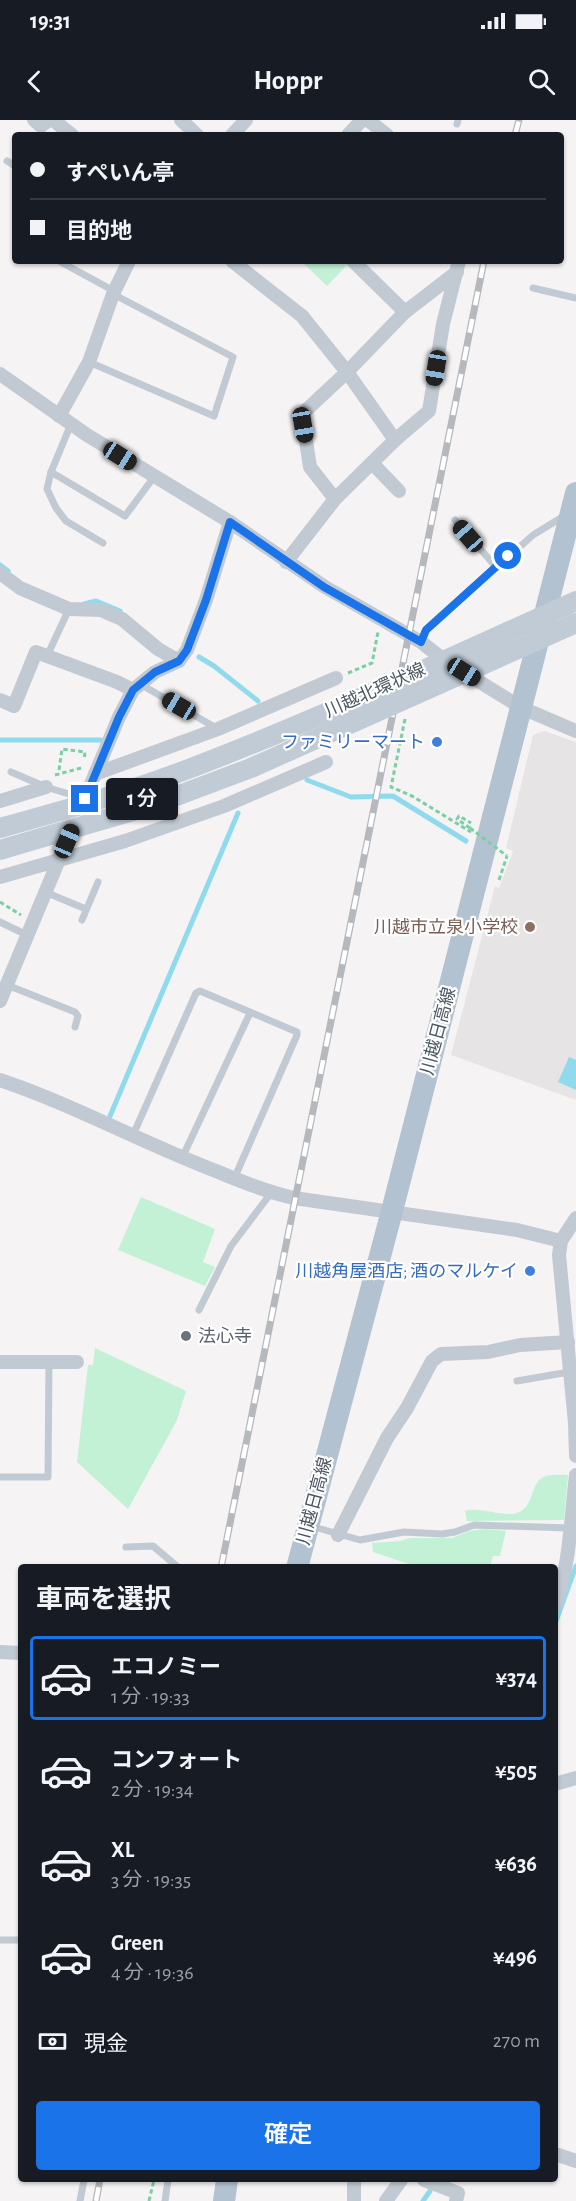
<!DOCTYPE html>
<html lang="ja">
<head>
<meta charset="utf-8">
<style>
  body { margin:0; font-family:"Alegreya Sans","Noto Sans JP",sans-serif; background:#242831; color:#f1f3f6; height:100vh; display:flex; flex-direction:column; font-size:22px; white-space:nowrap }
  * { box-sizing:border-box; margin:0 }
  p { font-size:20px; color:#9ea1a6 }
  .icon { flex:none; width:33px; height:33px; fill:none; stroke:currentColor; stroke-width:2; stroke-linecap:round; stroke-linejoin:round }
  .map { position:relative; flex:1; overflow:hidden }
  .panel { position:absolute; left:18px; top:1444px; width:540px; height:618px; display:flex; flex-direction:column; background:#171b24; border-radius:6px; box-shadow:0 2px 4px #0004 }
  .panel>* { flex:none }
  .hud { position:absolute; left:12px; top:12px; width:552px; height:132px; border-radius:6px; box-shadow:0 2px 4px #0004; display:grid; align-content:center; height:132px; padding:0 18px; background:#171b24 }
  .end { position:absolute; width:27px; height:27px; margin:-14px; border:8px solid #1a73e8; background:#fff; box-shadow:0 0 0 3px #fff }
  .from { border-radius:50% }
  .bubble { position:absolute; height:42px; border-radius:6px; background:#171b24; box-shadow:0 2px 4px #0004; font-size:20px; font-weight:600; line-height:42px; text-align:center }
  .car { position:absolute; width:18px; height:36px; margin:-18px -9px; border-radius:8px; box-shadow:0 0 4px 2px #0007; background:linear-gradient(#222 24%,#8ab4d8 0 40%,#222 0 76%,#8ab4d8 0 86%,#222 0) }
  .hud b { display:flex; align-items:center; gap:21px; height:57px; font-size:22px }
  .hud b+b { border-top:2px solid #363941 }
  .hud i { width:15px; height:15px; background:#f1f3f6 }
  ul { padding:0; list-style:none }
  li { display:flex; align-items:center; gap:18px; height:84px; margin:0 12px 9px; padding:0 6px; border:3px solid transparent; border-radius:6px }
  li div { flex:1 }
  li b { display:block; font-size:22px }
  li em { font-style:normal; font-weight:600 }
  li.active { border-color:#1a73e8 }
  li>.icon { width:54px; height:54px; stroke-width:1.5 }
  h2 { padding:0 18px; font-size:27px; line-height:72px }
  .pay { display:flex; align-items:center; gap:15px; height:66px; padding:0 18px; font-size:22px }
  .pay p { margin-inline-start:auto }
  .cta { display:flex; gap:12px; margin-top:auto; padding:12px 18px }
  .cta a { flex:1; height:69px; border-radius:6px; background:#1a73e8; color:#fff; font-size:24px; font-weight:600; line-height:69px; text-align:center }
  .status { display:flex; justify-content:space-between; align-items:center; height:42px; padding:0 30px; background:#171b24; direction:ltr }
  .status svg { height:16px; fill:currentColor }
  header { display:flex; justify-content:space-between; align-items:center; height:78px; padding:0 18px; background:#171b24; font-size:27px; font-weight:600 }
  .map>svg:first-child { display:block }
  .education { fill:#e6e4e5 }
  .green { fill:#c3f1d5 }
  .water { fill:#90daee }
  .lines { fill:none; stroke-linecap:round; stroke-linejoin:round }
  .stream { stroke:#90daee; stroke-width:5 }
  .path { stroke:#7ad0a6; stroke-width:3; stroke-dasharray:4.5 3; stroke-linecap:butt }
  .service { stroke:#c1cad2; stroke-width:7 }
  .minor { stroke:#c1cad2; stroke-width:14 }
  .primary { stroke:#b3c2d1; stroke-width:22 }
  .rail-casing { stroke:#b5b8bd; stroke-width:7 }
  .rail { stroke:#fff; stroke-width:4.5; stroke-dasharray:14; stroke-linecap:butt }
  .path-bridge { stroke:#7ad0a6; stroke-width:3; stroke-dasharray:4.5 3; stroke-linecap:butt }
  .secondary-bridge { stroke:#c1cbd6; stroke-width:20 }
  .route { stroke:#1a73e8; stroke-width:8 }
  .shop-dot { fill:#3f7fe0; stroke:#fff; stroke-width:2 }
  .education-dot { fill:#8d6e63; stroke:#fff; stroke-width:2 }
  .worship-dot { fill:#6b7280; stroke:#fff; stroke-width:2 }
  .labels { text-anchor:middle; stroke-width:4.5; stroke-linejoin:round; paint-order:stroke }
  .street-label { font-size:18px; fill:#4a5661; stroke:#fff }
  .shop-label { font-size:18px; fill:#366cbe; stroke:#fff; text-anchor:end }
  .education-label { font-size:18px; fill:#785e54; stroke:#fff; text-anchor:end }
  .worship-label { font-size:18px; fill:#5b616d; stroke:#fff; text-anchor:start }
</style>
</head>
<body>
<div class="status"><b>19:31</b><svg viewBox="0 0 49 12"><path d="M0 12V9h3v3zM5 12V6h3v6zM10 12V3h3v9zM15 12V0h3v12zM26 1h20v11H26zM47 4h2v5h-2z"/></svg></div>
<header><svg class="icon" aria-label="back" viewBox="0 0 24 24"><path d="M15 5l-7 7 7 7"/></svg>Hoppr<svg class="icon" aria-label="search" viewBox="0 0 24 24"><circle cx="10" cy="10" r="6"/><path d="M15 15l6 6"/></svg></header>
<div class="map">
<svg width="576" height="2081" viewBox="0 0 576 2081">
  <rect width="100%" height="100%" fill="#f5f3f3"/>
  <polygon class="education" points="544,611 576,622 576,980 451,935 495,766 499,768 513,731 506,728 533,615"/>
  <g class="green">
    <polygon points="301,141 348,141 349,143 327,166"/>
    <polygon points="141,1077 215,1109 203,1142 215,1147 205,1166 118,1130"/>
    <polygon points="95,1228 186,1271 177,1300 128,1389 77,1342 88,1245 93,1245"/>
    <path d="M568 1355 564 1400 467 1401 465 1391C480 1386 500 1397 517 1393 535 1388 529 1363 544 1357 550 1354 561 1355 568 1355Z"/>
    <polygon points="485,1409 506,1411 500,1436 493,1436 490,1447 418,1447 373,1432 372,1423 400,1421 410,1418 452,1418 469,1411"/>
  </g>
  <polygon class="water" points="569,937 576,940 576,970 558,962"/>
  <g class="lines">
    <g class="stream">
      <polyline points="0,445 8,451"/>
      <polyline points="84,484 96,481 120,491"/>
      <polyline points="199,537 214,546 258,581"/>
      <polyline points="0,620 101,620"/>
      <polyline points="307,660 351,677 393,676 466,721"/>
      <polyline points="110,996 238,693"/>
      <polyline points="555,1504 576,1446"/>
      <polyline points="423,2081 430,2071"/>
    </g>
    <g class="path">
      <polyline points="348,553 372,543 378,512"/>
      <polyline points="405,599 391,667 412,676 471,712"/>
      <polyline points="59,650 62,629 85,632 84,640"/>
      <polyline points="55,655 81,648"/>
      <polyline points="470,708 457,699 459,696 471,703"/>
      <polyline points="499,760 507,736"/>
      <polyline points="0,782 21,795"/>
      <polyline points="149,2081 154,2060"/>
    </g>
    <g class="service">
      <polyline points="457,4 458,0"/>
      <polyline points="7,41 15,46"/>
      <polyline points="59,141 114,171"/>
      <polyline points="533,168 576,178"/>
      <polyline points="89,242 214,296 233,237 113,174"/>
      <polyline points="71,304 51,352 47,369 56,388 66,401 103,423"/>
      <polyline points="51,352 125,396 154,357"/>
      <polyline points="455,400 496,447"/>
      <polyline points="421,522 426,510 533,415 564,396"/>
      <polyline points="47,536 69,489"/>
      <polyline points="140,564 218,609"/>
      <polyline points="11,652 46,667 85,679"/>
      <polyline points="45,772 86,789"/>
      <polyline points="82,800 98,762"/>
      <polyline points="0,802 27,815"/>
      <polyline points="7,865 75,892 78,896 75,907"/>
      <polyline points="133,1015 196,873 200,871 297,912 297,915 234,1059"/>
      <polyline points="182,1038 250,893"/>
      <polyline points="199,1190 231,1126 271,1073"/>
      <polyline points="517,1261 569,1252"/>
      <polyline points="0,1357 48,1357 49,1242"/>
      <polyline points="321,1409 360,1420 404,1412 442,1414 455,1412 474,1405 569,1408"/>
      <polyline points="126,1427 153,1426 179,1448"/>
      <polyline points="0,1820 21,1820"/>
      <polyline points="80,2081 84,2060"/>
      <polyline points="165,2081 168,2060"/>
    </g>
    <g class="minor">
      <polyline points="34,0 41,6 49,0"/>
      <polyline points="53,0 72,15"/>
      <polyline points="181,0 197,15"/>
      <polyline points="368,0 387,15"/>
      <polyline points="232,15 246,0"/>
      <polyline points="348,15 362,0"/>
      <polyline points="232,141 302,196 347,252 395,320"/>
      <polyline points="353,141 405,192"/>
      <polyline points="0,254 87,315 230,402 325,467 421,522 444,540 522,588 576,611"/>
      <polyline points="59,296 89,242 113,174 129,141"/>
      <polyline points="372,343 399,371"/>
      <polyline points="335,379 310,347 302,294 347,252 405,192 457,152"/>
      <polyline points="286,442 335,379 395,320 429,291 443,204 459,141"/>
      <polyline points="0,453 20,468 69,489 101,490 122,499 158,529 179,541"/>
      <polyline points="0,580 14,586 36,532 117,562 133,570"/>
      <polyline points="95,654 218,609 336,558"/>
      <polyline points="0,681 46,667"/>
      <polyline points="81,688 119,597 133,570 155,552 179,541 187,530 206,480 230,402"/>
      <polyline points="0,757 125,721 224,686 326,642"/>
      <polyline points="0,881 73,706"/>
      <path d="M0 960C74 985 143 1023 216 1051 242 1062 267 1072 294 1078L517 1110 561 1121"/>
      <polyline points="576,1098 561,1121 559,1135 575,1303 576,1336"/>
      <polyline points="0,1242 77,1242"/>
      <polyline points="338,1415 387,1318 407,1288 432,1241 441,1234 488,1232 520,1225 568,1222"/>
      <path d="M555 1485C570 1447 571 1396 576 1355"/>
      <polyline points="0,1532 21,1533"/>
      <polyline points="555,1664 576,1658"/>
      <polyline points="555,2034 576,2041"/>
      <polyline points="424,2060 458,2073 456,2081"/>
      <polyline points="354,2081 354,2060"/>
      <polyline points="386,2081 401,2060"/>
    </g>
    <g class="primary">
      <polyline points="297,1448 392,1091 576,373"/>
      <polyline points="224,2081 227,2060"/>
    </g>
    <defs>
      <g id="rail">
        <polyline points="515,15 519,0"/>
        <polyline points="221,1448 484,141"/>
        <polyline points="96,2081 100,2060"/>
      </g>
    </defs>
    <use href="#rail" class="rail-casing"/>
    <use href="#rail" class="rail"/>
    <polyline class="path-bridge" points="470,708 507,736"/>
    <g class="secondary-bridge">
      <path d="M0 708C65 690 129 672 191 648 322 598 449 538 576 481"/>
      <polyline points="0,730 150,686 251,648 576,503"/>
    </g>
  </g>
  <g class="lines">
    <polyline class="route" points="85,679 119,597 133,570 155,552 179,541 187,530 206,480 230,402 324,467 421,522 426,510 508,436"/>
  </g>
  <g class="shop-dot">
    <circle cx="437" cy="622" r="6"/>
    <circle cx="530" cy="1151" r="6"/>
  </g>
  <circle class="education-dot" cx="530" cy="807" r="6"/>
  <circle class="worship-dot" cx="186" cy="1216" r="6"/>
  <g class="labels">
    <g class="street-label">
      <text transform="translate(375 570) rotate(-24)" y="6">川越北環状線</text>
      <text transform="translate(438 911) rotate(-75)" y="6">川越日高線</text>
      <text transform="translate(314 1381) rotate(-75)" y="6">川越日高線</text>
    </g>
    <g class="shop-label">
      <text x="425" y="628">ファミリーマート</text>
      <text x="518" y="1157">川越角屋酒店; 酒のマルケイ</text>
    </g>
    <g class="education-label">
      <text x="518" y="813">川越市立泉小学校</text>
    </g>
    <g class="worship-label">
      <text x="198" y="1222">法心寺</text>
    </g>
  </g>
</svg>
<i class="end from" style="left:508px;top:436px"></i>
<i class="end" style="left:85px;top:679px"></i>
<div class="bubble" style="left:106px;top:658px;width:72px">1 分</div>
<i class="car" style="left:436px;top:248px;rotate:189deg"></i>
<i class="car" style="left:303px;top:305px;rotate:170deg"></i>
<i class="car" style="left:120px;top:336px;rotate:122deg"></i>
<i class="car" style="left:468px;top:416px;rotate:319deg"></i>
<i class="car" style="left:464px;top:552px;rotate:122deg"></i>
<i class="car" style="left:179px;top:586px;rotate:300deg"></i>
<i class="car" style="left:67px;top:721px;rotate:23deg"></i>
<div class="hud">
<b><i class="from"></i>すぺいん亭</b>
<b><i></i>目的地</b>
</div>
<section class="panel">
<h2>車両を選択</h2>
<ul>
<li class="active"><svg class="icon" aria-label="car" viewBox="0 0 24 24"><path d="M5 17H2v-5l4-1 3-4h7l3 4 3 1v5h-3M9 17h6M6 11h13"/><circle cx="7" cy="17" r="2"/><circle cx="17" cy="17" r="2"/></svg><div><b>エコノミー</b><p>1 分 · 19:33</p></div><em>¥374</em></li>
<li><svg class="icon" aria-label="car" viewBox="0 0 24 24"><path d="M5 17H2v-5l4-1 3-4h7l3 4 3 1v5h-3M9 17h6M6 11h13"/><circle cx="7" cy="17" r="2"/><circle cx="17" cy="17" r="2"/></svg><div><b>コンフォート</b><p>2 分 · 19:34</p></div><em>¥505</em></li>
<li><svg class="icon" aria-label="car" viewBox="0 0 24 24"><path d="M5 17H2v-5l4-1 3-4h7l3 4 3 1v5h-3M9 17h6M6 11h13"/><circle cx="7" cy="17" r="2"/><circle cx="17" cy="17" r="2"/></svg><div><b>XL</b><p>3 分 · 19:35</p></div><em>¥636</em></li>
<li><svg class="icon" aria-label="car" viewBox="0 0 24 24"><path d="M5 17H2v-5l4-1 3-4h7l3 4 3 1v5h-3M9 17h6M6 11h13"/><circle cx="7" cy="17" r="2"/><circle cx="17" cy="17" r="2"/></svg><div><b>Green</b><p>4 分 · 19:36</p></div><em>¥496</em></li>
</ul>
<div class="pay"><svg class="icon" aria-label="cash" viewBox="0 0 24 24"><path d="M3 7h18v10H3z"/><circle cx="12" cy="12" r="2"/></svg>現金<p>270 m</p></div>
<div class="cta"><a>確定</a></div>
</section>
</div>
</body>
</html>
